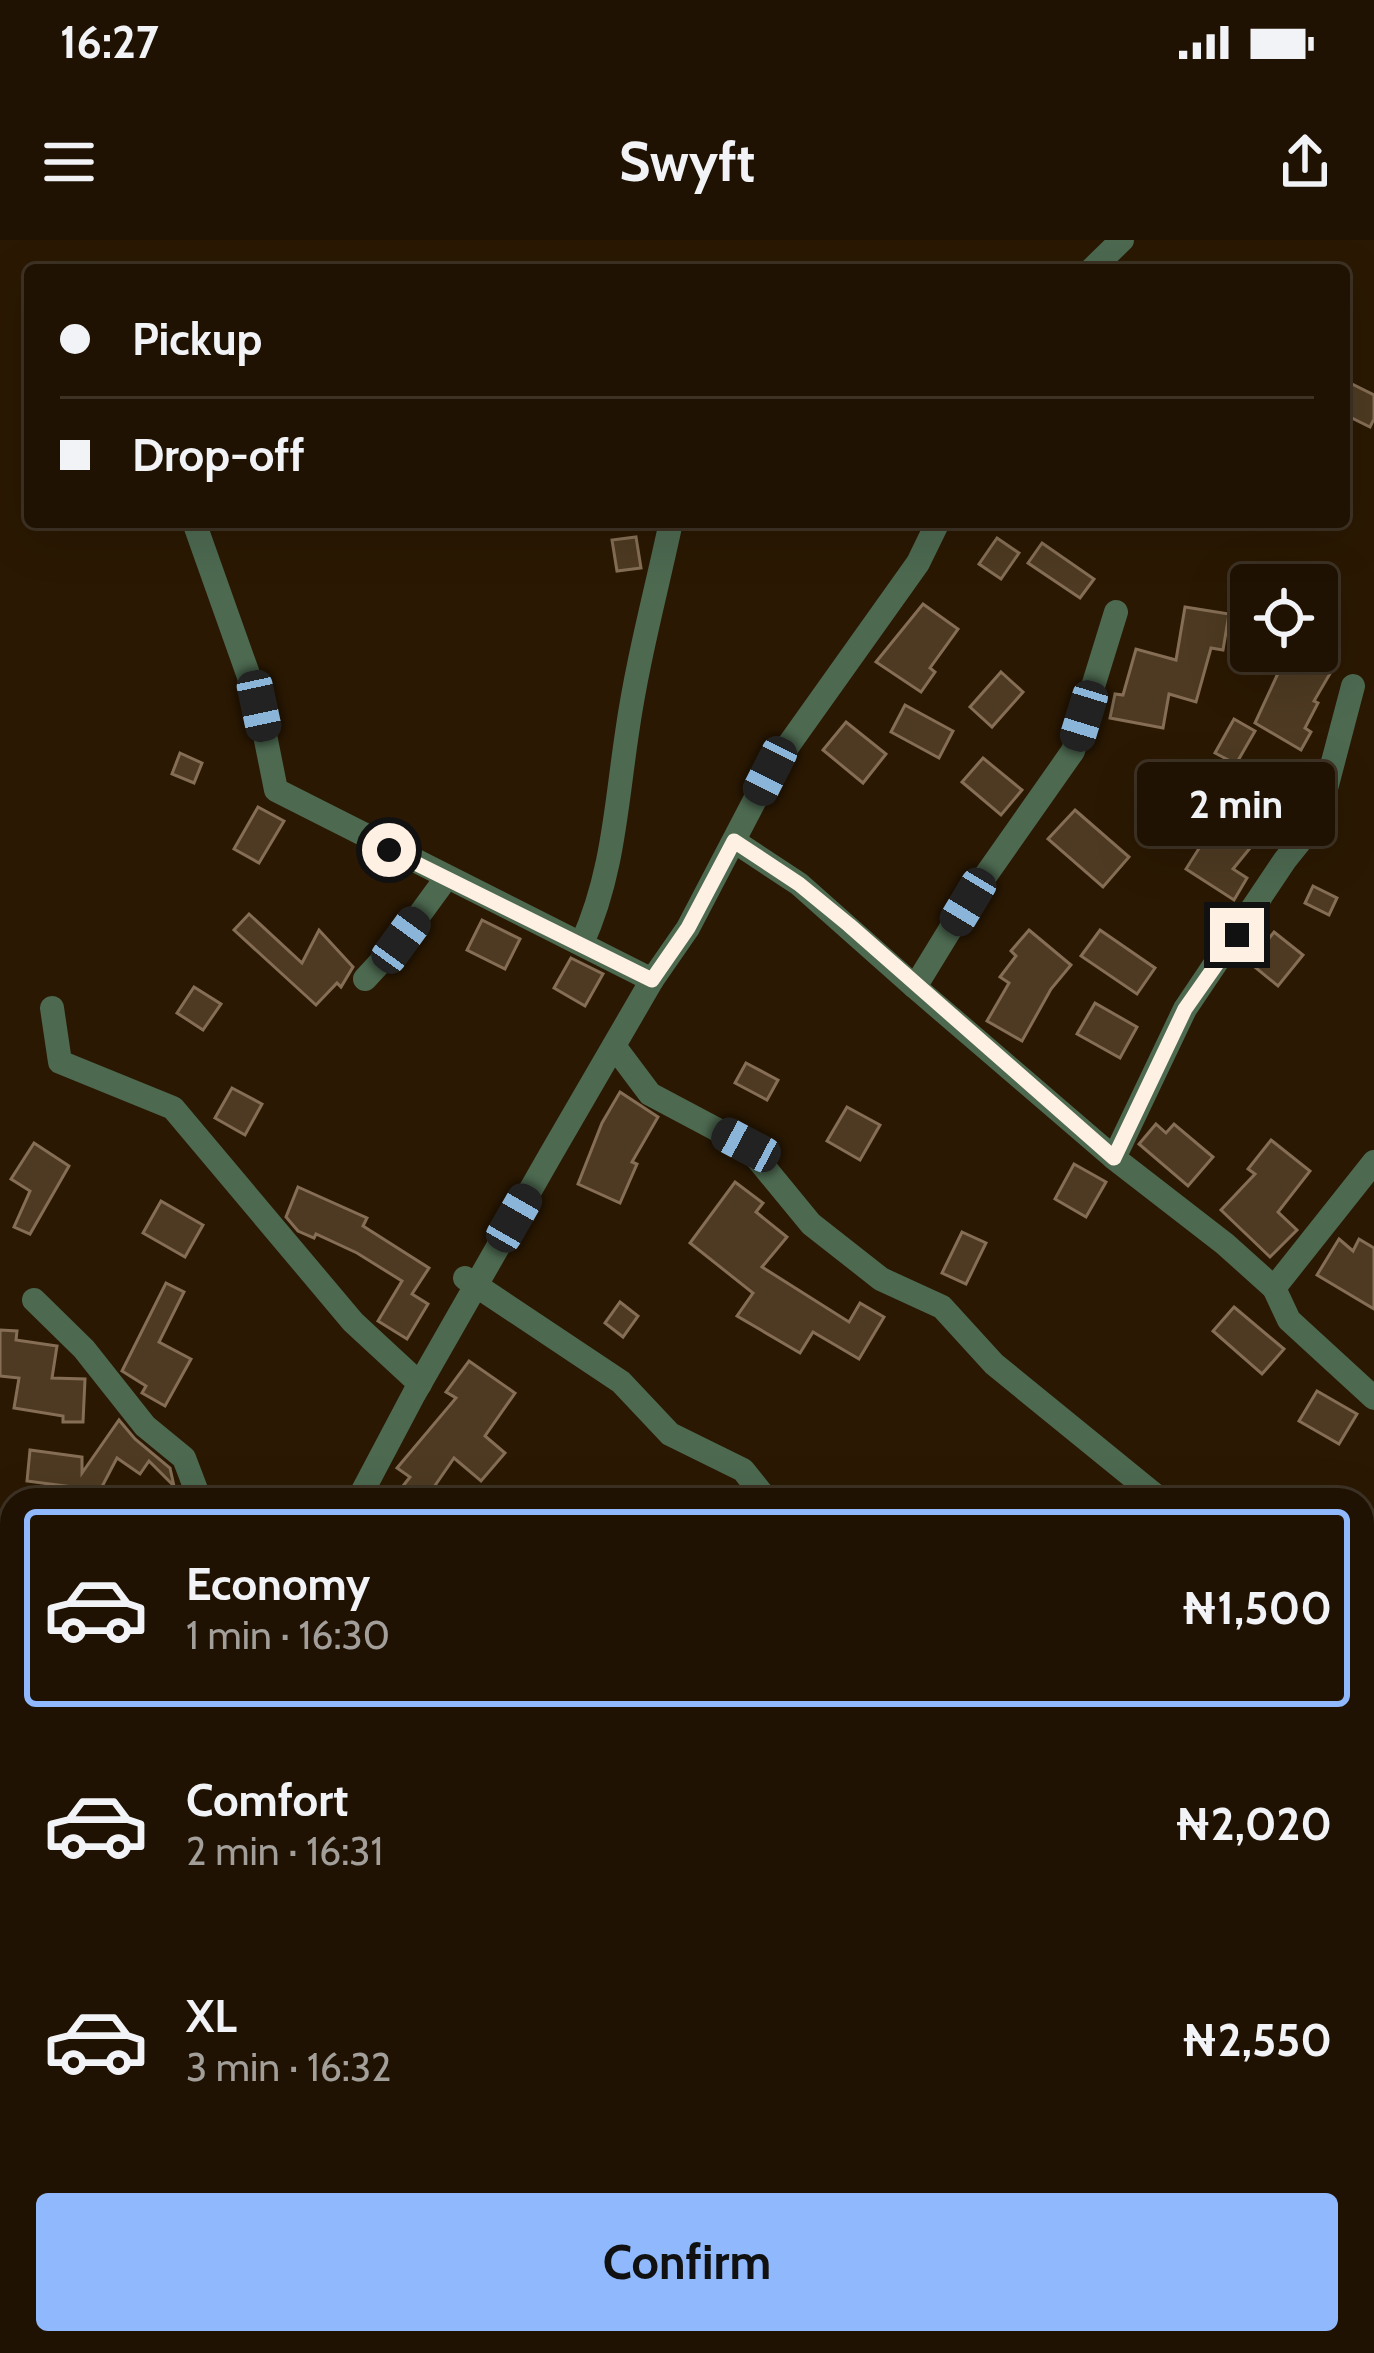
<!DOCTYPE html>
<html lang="en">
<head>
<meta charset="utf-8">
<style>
  body { margin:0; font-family:Cabin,sans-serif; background:#281b0c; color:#f1f3f6; height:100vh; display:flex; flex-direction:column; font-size:45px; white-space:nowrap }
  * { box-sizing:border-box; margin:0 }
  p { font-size:39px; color:#a29e99 }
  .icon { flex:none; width:66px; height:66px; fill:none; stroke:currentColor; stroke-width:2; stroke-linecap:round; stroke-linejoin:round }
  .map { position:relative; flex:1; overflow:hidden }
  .details { position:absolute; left:0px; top:1248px; width:1374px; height:867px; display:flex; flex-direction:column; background:#201202; border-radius:36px 36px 0 0; box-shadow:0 12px 48px #0002,0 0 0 3px #3d3224 }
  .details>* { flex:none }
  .hud { position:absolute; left:24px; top:24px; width:1326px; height:264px; border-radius:12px; box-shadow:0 12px 48px #0002,0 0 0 3px #3d3224; display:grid; align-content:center; height:264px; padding:0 36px; background:#201202 }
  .fabs { position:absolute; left:1230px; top:324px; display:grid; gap:24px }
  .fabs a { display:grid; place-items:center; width:108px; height:108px; border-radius:12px; background:#201202; box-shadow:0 12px 48px #0002,0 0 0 3px #3d3224; font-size:60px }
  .end { position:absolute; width:54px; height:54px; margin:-27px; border:15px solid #fef1e3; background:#111; box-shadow:0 0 0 6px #111 }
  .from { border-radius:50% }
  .bubble { position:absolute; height:84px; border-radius:12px; background:#201202; box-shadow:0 12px 48px #0002,0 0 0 3px #3d3224; font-size:39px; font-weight:700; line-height:84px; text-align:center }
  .car { position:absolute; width:36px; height:72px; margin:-36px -18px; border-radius:15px; box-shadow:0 0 9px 3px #0007; background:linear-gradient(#222 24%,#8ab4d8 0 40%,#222 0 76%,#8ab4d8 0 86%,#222 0) }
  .hud b { display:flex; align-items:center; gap:42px; height:114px; font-size:45px }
  .hud b+b { border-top:3px solid #3d3224 }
  .hud i { width:30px; height:30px; background:#f1f3f6 }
  ul { padding:21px 0 0; list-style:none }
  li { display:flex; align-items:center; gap:36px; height:198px; margin:0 24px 18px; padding:0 12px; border:6px solid transparent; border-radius:12px }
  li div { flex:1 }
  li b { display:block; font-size:45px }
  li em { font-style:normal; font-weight:700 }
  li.active { border-color:#8fb8fd }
  li>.icon { width:108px; height:108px; stroke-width:1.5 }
  .button { display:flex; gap:24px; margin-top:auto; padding:24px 36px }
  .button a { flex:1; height:138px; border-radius:12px; background:#8fb8fd; color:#111; font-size:48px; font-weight:700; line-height:138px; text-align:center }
  .status { display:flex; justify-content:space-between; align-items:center; height:84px; padding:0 60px; background:#201202; direction:ltr }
  .status svg { height:33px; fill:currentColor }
  header { display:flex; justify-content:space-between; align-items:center; height:156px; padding:0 36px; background:#201202; font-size:54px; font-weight:700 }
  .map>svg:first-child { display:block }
  .building { fill:#4e3a22; stroke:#856e55; stroke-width:3 }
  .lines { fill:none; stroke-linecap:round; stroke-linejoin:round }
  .minor { stroke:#4d6950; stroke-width:24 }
  .route { stroke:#fef1e3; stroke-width:15 }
</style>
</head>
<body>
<div class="status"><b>16:27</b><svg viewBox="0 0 49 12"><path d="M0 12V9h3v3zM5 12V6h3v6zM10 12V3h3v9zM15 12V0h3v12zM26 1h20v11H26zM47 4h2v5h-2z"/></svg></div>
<header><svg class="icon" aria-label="menu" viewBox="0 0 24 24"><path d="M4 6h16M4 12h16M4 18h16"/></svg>Swyft<svg class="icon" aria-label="share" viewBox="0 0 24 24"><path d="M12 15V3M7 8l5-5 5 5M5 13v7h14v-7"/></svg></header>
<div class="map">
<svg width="1374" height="2113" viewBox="0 0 1374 2113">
  <rect width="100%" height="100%" fill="#2a1802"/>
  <g class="building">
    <polygon points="1344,140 1374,155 1374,179 1370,187 1344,174"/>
    <polygon points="636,297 641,328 617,331 612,300"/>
    <polygon points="997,298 1019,313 1001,339 979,324"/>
    <polygon points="1042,303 1094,339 1080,358 1028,323"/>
    <polygon points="923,364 958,389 930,428 935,432 921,452 876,422"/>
    <polygon points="1185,367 1229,374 1223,410 1211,408 1196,462 1169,454 1163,488 1110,478 1115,454 1123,455 1136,409 1176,420"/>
    <polygon points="1272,411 1310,411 1335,425 1314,461 1318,463 1305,488 1311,492 1301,510 1255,483 1280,429 1267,421"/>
    <polygon points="1001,432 1023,452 992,487 970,467"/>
    <polygon points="905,465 953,491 939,518 891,492"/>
    <polygon points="1234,479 1255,491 1236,524 1215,513"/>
    <polygon points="846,482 886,514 863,543 823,510"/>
    <polygon points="180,513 202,523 194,543 172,534"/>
    <polygon points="983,518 1022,550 1001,575 962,542"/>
    <polygon points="1230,540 1277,575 1233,629 1247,638 1234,660 1186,629 1205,599 1194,591"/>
    <polygon points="258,567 284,581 259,623 234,609"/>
    <polygon points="1075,570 1129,617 1103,647 1048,599"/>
    <polygon points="1313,646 1337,658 1329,675 1305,663"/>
    <polygon points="249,674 302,723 319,690 353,727 341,747 337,743 316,765 234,690"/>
    <polygon points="482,680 520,699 505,729 467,710"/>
    <polygon points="1029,690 1071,725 1051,749 1022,801 987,781 1009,743 1000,737 1016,716 1011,711"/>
    <polygon points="1100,690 1155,728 1137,754 1081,716"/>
    <polygon points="1274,692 1303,715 1278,746 1250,723"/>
    <polygon points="571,718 603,734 585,766 554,748"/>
    <polygon points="194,747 221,764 203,790 177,773"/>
    <polygon points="1095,763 1137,787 1120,818 1077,794"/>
    <polygon points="746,823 778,840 767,860 735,843"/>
    <polygon points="232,848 262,864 245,895 215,878"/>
    <polygon points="620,852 658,877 632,922 637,924 620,963 578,944 602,883"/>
    <polygon points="847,867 880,885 860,920 827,901"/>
    <polygon points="1156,884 1166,893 1174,884 1213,917 1188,946 1139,904"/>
    <polygon points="1271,900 1310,931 1278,972 1297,990 1270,1017 1221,970 1255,934 1248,929"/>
    <polygon points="34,903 69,926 30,994 14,987 30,951 11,939"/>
    <polygon points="1074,924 1106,942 1086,977 1055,959"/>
    <polygon points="735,942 763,963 756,972 787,997 762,1027 849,1082 860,1063 884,1077 859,1119 813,1092 800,1113 737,1076 753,1053 690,1003"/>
    <polygon points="298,947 367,978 363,986 429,1028 412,1054 428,1064 407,1099 378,1081 402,1041 357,1013 316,994 314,998 298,991 286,977"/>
    <polygon points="161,961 203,985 185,1017 143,993"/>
    <polygon points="962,992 986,1003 966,1044 942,1033"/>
    <polygon points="1339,999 1353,1011 1359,999 1374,1008 1374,1069 1317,1035"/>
    <polygon points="166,1043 184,1052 159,1102 191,1119 165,1166 142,1153 146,1146 122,1131"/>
    <polygon points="620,1062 638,1076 623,1097 605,1083"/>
    <polygon points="1234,1067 1284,1109 1262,1134 1213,1091"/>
    <polygon points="0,1090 17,1091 16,1100 57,1106 52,1138 85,1139 83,1182 63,1182 63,1176 14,1168 19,1138 0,1136"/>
    <polygon points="469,1121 515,1153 485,1196 505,1213 481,1241 454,1218 425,1260 392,1260 410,1237 397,1228 456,1158 446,1152"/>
    <polygon points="1317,1151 1357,1174 1339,1204 1299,1181"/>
    <polygon points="119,1180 135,1199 170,1228 174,1246 149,1221 140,1234 117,1218 95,1260 63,1260 72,1247 27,1241 30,1210 82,1217 82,1233"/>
  </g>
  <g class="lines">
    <g class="minor">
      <polyline points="1091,30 1122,0"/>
      <polyline points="194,282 259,465 276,550 652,740"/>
      <polyline points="734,601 799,644 915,747 967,662 1073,511 1116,372"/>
      <path d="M582 703C613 635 616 566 627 493 637 422 656 352 671 282"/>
      <polyline points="365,739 401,700 447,637"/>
      <polyline points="915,747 1114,918 1185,769 1285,620 1318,579 1353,446"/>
      <polyline points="52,768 60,822 173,868 353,1082 420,1144"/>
      <polyline points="614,806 650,854 746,905 811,984 881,1039 942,1067 994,1124 1161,1260"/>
      <polyline points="1114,918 1225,1004 1274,1048 1374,922"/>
      <polyline points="465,1038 621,1142 670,1194 743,1230 767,1260"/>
      <polyline points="1274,1048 1289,1080 1374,1158"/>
      <polyline points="34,1060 84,1109 145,1186 184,1218 200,1260"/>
      <polyline points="358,1260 414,1154 551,914 652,740 688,688 770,531 918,323 938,282"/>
      <polyline points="1362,1445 1374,1453"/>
      <polyline points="552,2103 561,2113"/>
      <polyline points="1268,2103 1271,2113"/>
    </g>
  </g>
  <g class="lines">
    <polyline class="route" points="389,610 652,740 688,688 734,601 799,644 849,685 1114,918 1185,769 1237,695"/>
  </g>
</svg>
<div class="fabs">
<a><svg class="icon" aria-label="locate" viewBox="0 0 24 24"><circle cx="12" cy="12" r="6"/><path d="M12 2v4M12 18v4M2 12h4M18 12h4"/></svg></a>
</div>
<i class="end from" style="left:389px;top:610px"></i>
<i class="end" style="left:1237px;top:695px"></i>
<div class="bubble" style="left:1137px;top:522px;width:198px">2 min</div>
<i class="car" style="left:259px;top:466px;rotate:168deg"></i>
<i class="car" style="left:1084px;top:476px;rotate:197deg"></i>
<i class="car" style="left:770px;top:531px;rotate:207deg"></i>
<i class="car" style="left:968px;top:662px;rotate:211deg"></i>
<i class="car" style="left:401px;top:700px;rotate:36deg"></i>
<i class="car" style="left:746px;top:905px;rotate:298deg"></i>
<i class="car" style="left:514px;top:978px;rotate:30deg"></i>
<div class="hud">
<b><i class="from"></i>Pickup</b>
<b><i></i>Drop-off</b>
</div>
<section class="details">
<ul>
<li class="active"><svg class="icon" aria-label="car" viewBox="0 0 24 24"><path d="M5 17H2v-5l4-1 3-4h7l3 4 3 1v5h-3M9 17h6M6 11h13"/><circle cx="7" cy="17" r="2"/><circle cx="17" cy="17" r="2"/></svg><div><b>Economy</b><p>1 min · 16:30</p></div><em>₦1,500</em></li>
<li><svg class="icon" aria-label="car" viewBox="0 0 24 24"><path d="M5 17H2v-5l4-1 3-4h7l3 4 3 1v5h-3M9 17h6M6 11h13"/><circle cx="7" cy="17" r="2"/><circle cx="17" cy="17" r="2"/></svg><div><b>Comfort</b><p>2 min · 16:31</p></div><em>₦2,020</em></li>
<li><svg class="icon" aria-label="car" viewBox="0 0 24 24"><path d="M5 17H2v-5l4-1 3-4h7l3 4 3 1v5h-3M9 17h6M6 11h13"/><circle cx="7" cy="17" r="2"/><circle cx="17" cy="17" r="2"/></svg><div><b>XL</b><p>3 min · 16:32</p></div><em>₦2,550</em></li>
</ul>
<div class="button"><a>Confirm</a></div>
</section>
</div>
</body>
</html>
